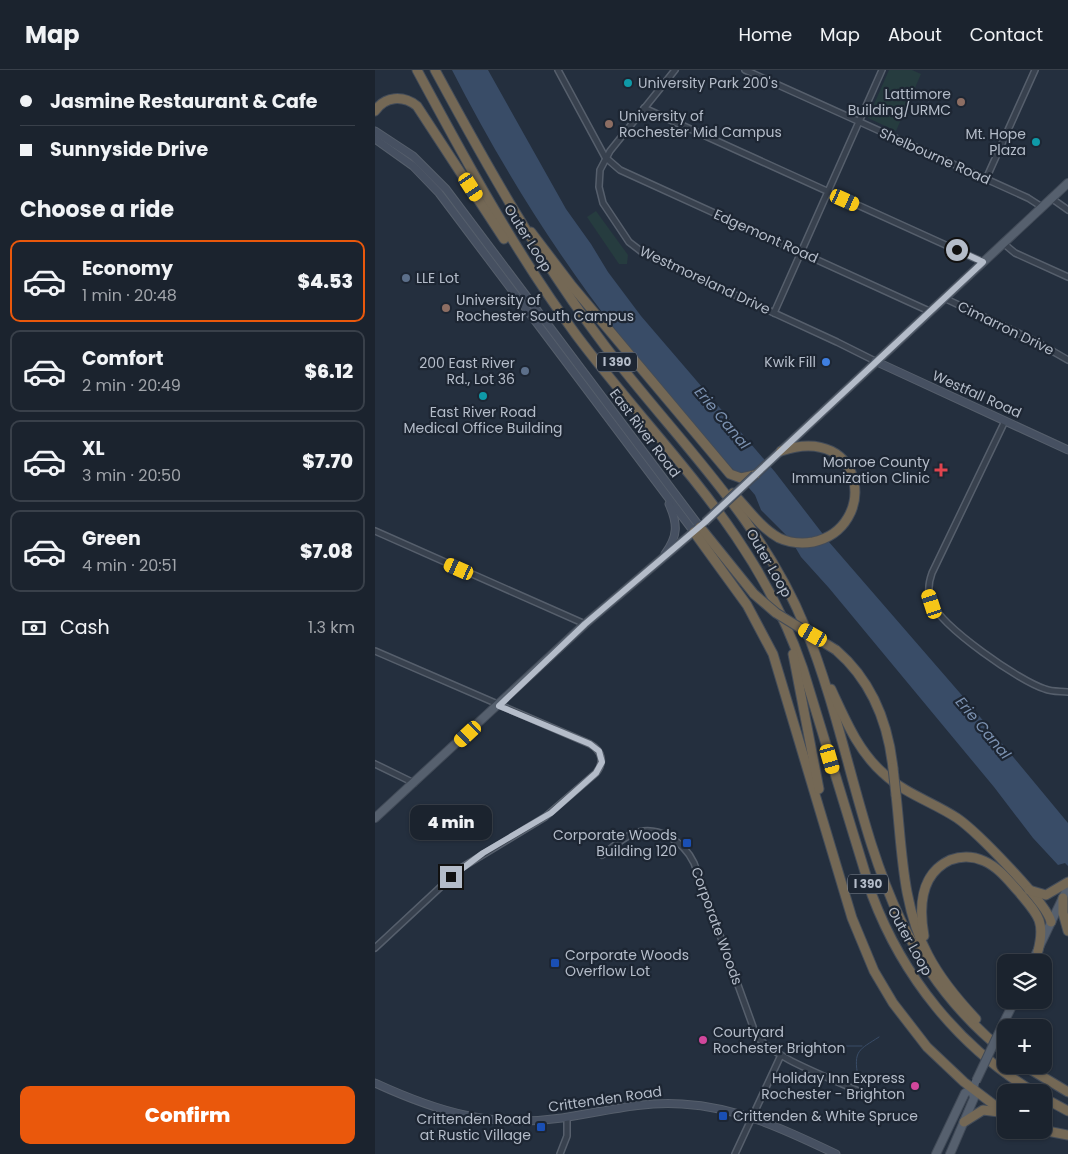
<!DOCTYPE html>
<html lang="en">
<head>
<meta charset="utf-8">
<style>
  body { margin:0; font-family:Poppins,sans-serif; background:#242b36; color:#f1f3f6; height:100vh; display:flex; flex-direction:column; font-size:19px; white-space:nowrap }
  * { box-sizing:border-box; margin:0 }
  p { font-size:16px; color:#a0a4aa }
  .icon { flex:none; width:28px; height:28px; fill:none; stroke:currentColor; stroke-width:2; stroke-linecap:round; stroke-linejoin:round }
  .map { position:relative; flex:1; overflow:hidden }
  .panel { display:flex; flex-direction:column; background:#1b232e; width:375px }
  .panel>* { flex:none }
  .guide { display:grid; align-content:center; height:110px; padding:0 20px; background:#1b232e }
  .fabs { position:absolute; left:622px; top:884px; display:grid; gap:10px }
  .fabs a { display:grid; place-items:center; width:55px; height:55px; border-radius:10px; background:#1b232e; box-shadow:0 1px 4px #0004,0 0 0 1px #39404a; font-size:25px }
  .end { position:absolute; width:22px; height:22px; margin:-11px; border:6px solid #b4bcc9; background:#111; box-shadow:0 0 0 2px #111 }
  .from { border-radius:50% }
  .bubble { position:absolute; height:35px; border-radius:10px; background:#1b232e; box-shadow:0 1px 4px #0004,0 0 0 1px #39404a; font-size:16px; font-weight:800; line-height:35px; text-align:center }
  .car { position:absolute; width:15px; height:30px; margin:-15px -8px; border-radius:6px; box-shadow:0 0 4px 1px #0007; background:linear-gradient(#f5c518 24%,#345 0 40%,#f5c518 0 76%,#345 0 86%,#f5c518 0) }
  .guide b { display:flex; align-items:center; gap:18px; height:48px; font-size:19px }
  .guide b+b { border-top:1px solid #39404a }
  .guide i { width:12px; height:12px; background:#f1f3f6 }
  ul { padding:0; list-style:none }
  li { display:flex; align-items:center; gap:15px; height:82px; margin:0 10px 8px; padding:0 10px; border:2px solid #39404a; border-radius:10px }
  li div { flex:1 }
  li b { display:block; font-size:19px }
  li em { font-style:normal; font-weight:800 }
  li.on { border-color:#ea580c }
  li>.icon { width:45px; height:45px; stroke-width:1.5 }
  h2 { padding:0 20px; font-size:22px; line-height:60px }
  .pay { display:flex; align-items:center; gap:12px; height:55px; padding:0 20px; font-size:19px }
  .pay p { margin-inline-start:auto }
  .action { display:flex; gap:10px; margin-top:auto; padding:10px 20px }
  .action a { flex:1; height:58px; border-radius:10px; background:#ea580c; color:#fff; font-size:20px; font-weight:800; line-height:58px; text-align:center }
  header { display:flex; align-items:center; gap:30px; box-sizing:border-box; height:70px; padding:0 25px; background:#1b232e; border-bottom:1px solid #39404a }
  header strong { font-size:24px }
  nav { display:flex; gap:28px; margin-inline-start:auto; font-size:18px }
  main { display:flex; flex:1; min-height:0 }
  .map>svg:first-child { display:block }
  .green { fill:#263c3f }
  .water { fill:#394c67 }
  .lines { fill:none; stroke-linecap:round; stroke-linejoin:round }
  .stream { stroke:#394c67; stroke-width:1 }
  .street-casing { stroke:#565f6c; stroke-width:8 }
  .secondary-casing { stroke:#565f6c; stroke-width:9 }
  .primary-casing { stroke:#414a57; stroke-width:10 }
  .highway-casing { stroke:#434c59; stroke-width:11 }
  .street { stroke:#38414e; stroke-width:5 }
  .secondary { stroke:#465061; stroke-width:7 }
  .primary { stroke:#56606e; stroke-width:8 }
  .highway { stroke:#746855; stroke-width:9 }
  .primary-bridge-casing { stroke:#414a57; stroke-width:10; stroke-linecap:butt }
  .highway-bridge-casing { stroke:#434c59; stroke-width:11; stroke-linecap:butt }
  .primary-bridge { stroke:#56606e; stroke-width:8 }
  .highway-bridge { stroke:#746855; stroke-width:9 }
  .route { stroke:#b4bcc9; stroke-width:6 }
  .culture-dot { fill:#0f9aa8; stroke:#1d2633; stroke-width:2 }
  .education-dot { fill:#8d6e63; stroke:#1d2633; stroke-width:2 }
  .service-dot { fill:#5c6f8a; stroke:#1d2633; stroke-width:2 }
  .shop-dot { fill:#3f7fe0; stroke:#1d2633; stroke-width:2 }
  .health-dot { fill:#e0444e; stroke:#1d2633; stroke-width:2 }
  .transit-dot { fill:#1a4fb4; stroke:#1d2633; stroke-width:2 }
  .hotel-dot { fill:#d1479c; stroke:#1d2633; stroke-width:2 }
  .labels { text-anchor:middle; stroke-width:4.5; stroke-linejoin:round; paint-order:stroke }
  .shield { fill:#1d2633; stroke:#878f9c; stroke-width:1 }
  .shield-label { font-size:12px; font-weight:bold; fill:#b4bcc9 }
  .poi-label { font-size:14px; fill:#b4bcc9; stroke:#1d2633; text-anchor:end }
  .street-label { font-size:14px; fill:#b4bcc9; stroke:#1d2633 }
  .water-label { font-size:15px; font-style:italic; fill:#7c92b1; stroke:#1d2633 }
</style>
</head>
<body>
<header>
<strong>Map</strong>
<nav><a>Home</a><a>Map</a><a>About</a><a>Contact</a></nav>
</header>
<main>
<section class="panel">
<div class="guide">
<b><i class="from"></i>Jasmine Restaurant &amp; Cafe</b>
<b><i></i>Sunnyside Drive</b>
</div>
<h2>Choose a ride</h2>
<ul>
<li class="on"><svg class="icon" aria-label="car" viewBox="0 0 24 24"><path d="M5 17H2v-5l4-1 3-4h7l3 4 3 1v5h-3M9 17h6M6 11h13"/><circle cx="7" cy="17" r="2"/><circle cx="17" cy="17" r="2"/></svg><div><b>Economy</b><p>1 min · 20:48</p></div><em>$4.53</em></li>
<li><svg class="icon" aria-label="car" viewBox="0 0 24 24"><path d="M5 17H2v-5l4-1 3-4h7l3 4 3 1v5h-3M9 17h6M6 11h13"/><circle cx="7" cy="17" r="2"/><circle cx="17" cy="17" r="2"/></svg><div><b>Comfort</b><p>2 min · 20:49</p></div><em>$6.12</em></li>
<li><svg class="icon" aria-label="car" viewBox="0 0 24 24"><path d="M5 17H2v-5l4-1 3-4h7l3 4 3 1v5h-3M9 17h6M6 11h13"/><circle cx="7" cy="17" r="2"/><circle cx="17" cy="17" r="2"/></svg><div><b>XL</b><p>3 min · 20:50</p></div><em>$7.70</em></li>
<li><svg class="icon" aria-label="car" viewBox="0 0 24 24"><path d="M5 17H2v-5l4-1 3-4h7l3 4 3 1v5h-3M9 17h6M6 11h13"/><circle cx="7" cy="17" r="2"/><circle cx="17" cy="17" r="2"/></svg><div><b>Green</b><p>4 min · 20:51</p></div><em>$7.08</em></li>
</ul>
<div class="pay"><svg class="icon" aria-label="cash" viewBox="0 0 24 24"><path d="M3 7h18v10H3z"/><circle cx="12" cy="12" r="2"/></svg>Cash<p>1.3 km</p></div>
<div class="action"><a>Confirm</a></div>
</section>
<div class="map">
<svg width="693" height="1084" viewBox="0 0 693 1084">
  <rect width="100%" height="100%" fill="#242f3e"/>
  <g class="green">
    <polygon points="514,0 537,0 546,4 521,61 493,48"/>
    <polygon points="221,141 253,185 252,194 244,194 212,147"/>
  </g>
  <path class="water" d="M77 0H113L191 139 216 174 233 202 266 246 400 402 454 472 591 630 693 753V796L690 793 683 795 658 768 619 717 454 518 426 487 416 470 386 440 380 425C334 371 286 318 243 263 179 181 124 92 77 0Z"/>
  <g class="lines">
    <g class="stream">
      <polyline points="468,976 487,976"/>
      <path d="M483 1007C478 980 484 980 504 967"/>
    </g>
    <defs>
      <g id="street">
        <polyline points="183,0 230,87 245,100 554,241"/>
        <polyline points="300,0 235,81 225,100 224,117 228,133 254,172 267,182 462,272 500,291"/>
        <polyline points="370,0 653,128 667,137"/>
        <polyline points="269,38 608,192"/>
        <polyline points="611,109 660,0"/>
        <polyline points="676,128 693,140"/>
        <polyline points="628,173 640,183 693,207"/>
        <polyline points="569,228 660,271 693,290"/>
        <polyline points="399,243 507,0"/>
        <path d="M630 351 557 503C553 514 552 523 557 533 567 557 644 611 670 619 677 622 686 621 693 622"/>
        <polyline points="0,461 210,554"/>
        <path d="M0 581 215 674C227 681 230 692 221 703L170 747 86 798 0 878"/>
        <polyline points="0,694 39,713"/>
        <path d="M227 785C237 778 246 769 257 764 282 753 309 772 319 793L381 965C400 990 460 1009 489 1024"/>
        <polyline points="185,1084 192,1066 192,1047"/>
        <polyline points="360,1084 406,985"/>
      </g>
      <g id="secondary">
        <polyline points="0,61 38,86 71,119 325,457"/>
        <polyline points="0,69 38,96 64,123 319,462"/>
        <polyline points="500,291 693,380"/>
        <path d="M290 484C303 466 303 454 294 434"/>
        <path d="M0 1013C63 1042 116 1058 187 1048 227 1042 266 1031 307 1034 363 1037 411 1060 461 1084"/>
      </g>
      <g id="primary">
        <polyline points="380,405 693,113"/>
        <polyline points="0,748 210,554 323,458"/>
        <polyline points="657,892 693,817"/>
        <polyline points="628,954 640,930"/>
        <polyline points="561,1084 590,1023 597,1019"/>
        <polyline points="575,1084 599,1028 597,1019 599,1015"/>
      </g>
      <g id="highway">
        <path d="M42 0C91 91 140 182 202 266 286 378 382 462 428 599L497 825C528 907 584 977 659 1022"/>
        <path d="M60 0C112 96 164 189 230 276 300 368 386 448 430 557 493 713 487 869 631 983"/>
        <path d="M0 41C10 26 28 25 42 36L129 169"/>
        <polyline points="156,162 197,216 355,404 366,408 380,405"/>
        <path d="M358 423C372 438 386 458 404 468 415 473 426 474 438 472 504 458 491 352 406 381"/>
        <polyline points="325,457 379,524"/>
        <polyline points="319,462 372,535 398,584 477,848 499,901 518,933 552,977 589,1012 631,1044"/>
        <path d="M461 580C497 611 513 652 518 698"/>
        <polyline points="418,584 444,719"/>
        <path d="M456 619C470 649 483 681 508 703 530 724 558 732 582 748 601 761 672 833 676 852"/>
        <path d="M521 725C527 778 527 837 553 885 565 908 583 930 601 949"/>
        <polyline points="654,820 671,825 693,812"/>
        <polyline points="688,828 688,843 693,861"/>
        <path d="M549 866C544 838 545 804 575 790 586 786 598 786 609 791 623 797 633 810 643 821 662 844 671 850 663 881"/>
        <polyline points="648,995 693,1022"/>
        <polyline points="669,1028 693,1041"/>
        <polyline points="589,1052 608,1040 624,1042"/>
        <polyline points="667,1060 693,1065"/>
      </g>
    </defs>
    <use href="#street" class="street-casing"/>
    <use href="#secondary" class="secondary-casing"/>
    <use href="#primary" class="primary-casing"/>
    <use href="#highway" class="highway-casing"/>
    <use href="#street" class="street"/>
    <use href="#secondary" class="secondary"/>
    <use href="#primary" class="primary"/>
    <use href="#highway" class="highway"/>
    <defs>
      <g id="primary-bridge">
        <polyline points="330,452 380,405"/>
        <polyline points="601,1011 628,954"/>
      </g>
      <g id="highway-bridge">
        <polyline points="379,524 401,543 461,580"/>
        <polyline points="518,698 521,725"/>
      </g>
    </defs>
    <use href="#primary-bridge" class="primary-bridge-casing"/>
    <use href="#highway-bridge" class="highway-bridge-casing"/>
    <use href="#primary-bridge" class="primary-bridge"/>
    <use href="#highway-bridge" class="highway-bridge"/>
  </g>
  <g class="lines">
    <polyline class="route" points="76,807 108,783 176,743 221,703 227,692 224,681 215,674 124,636 210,554 330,452 608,192 582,180"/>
  </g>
  <g class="culture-dot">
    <circle cx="253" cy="13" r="5"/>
    <circle cx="661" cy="72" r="5"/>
    <circle cx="108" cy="326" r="5"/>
  </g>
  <g class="education-dot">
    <circle cx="586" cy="32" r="5"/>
    <circle cx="234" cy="54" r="5"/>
    <circle cx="71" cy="238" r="5"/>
  </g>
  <g class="service-dot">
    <circle cx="31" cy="208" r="5"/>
    <circle cx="150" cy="301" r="5"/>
  </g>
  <circle class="shop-dot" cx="451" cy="292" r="5"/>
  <path class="health-dot" d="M563.5 392.5h5v5h5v5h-5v5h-5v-5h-5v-5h5z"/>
  <g class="transit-dot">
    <rect x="307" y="768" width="10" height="10" rx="2.5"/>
    <rect x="175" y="888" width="10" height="10" rx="2.5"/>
    <rect x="343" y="1041" width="10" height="10" rx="2.5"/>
    <rect x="161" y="1052" width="10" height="10" rx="2.5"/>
  </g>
  <g class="hotel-dot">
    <circle cx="328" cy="970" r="5"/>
    <circle cx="540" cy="1016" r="5"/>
  </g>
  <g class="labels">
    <g class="shield">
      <rect x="222" y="282.5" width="40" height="19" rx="4"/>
      <rect x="473" y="804.5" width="40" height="19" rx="4"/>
    </g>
    <g class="shield-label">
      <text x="242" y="296">I 390</text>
      <text x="493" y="818">I 390</text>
    </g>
    <g class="poi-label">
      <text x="263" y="18" text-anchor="start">University Park 200's</text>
      <text x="576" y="29">Lattimore<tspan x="576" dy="16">Building/URMC</tspan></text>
      <text x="244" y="51" text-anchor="start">University of<tspan x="244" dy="16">Rochester Mid Campus</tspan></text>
      <text x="651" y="69">Mt. Hope<tspan x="651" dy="16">Plaza</tspan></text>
      <text x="41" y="213" text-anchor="start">LLE Lot</text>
      <text x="81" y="235" text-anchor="start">University of<tspan x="81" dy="16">Rochester South Campus</tspan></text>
      <text x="441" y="297">Kwik Fill</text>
      <text x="140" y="298">200 East River<tspan x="140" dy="16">Rd., Lot 36</tspan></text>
      <text x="108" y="347" text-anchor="middle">East River Road<tspan x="108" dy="16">Medical Office Building</tspan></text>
      <text x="555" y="397">Monroe County<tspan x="555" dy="16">Immunization Clinic</tspan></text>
      <text x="302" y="770">Corporate Woods<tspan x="302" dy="16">Building 120</tspan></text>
      <text x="190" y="890" text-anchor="start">Corporate Woods<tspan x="190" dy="16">Overflow Lot</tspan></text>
      <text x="338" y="967" text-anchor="start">Courtyard<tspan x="338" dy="16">Rochester Brighton</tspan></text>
      <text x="530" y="1013">Holiday Inn Express<tspan x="530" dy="16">Rochester - Brighton</tspan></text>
      <text x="358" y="1051" text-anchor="start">Crittenden &amp; White Spruce</text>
      <text x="156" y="1054">Crittenden Road<tspan x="156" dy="16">at Rustic Village</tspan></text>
    </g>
    <g class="street-label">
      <text transform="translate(560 86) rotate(24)" y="5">Shelbourne Road</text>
      <text transform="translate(391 166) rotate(24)" y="5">Edgemont Road</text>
      <text transform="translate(153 168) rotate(58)" y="5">Outer Loop</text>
      <text transform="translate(330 210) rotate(25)" y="5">Westmoreland Drive</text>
      <text transform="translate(631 258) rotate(26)" y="5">Cimarron Drive</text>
      <text transform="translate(602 324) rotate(24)" y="5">Westfall Road</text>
      <text transform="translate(270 363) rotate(53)" y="5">East River Road</text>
      <text transform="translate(394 493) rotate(60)" y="5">Outer Loop</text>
      <text transform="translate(342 856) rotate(70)" y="5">Corporate Woods</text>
      <text transform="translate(535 871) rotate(61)" y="5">Outer Loop</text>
      <text transform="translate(230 1029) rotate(-8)" y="5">Crittenden Road</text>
    </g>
    <g class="water-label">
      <text transform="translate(347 348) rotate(50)" y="5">Erie Canal</text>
      <text transform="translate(608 658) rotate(50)" y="5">Erie Canal</text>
    </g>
  </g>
</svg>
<div class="fabs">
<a><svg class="icon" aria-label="layers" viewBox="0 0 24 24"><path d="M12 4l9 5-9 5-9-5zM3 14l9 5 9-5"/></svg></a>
<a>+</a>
<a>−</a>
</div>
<i class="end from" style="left:582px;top:180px"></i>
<i class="end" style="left:76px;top:807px"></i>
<div class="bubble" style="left:35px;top:735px;width:82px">4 min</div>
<i class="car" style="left:96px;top:117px;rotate:147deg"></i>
<i class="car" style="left:470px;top:130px;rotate:114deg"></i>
<i class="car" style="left:84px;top:499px;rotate:294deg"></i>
<i class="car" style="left:557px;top:534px;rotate:342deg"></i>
<i class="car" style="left:438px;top:565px;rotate:300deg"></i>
<i class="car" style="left:93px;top:664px;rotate:227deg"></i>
<i class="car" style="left:455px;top:689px;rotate:164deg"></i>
</div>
</main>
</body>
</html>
